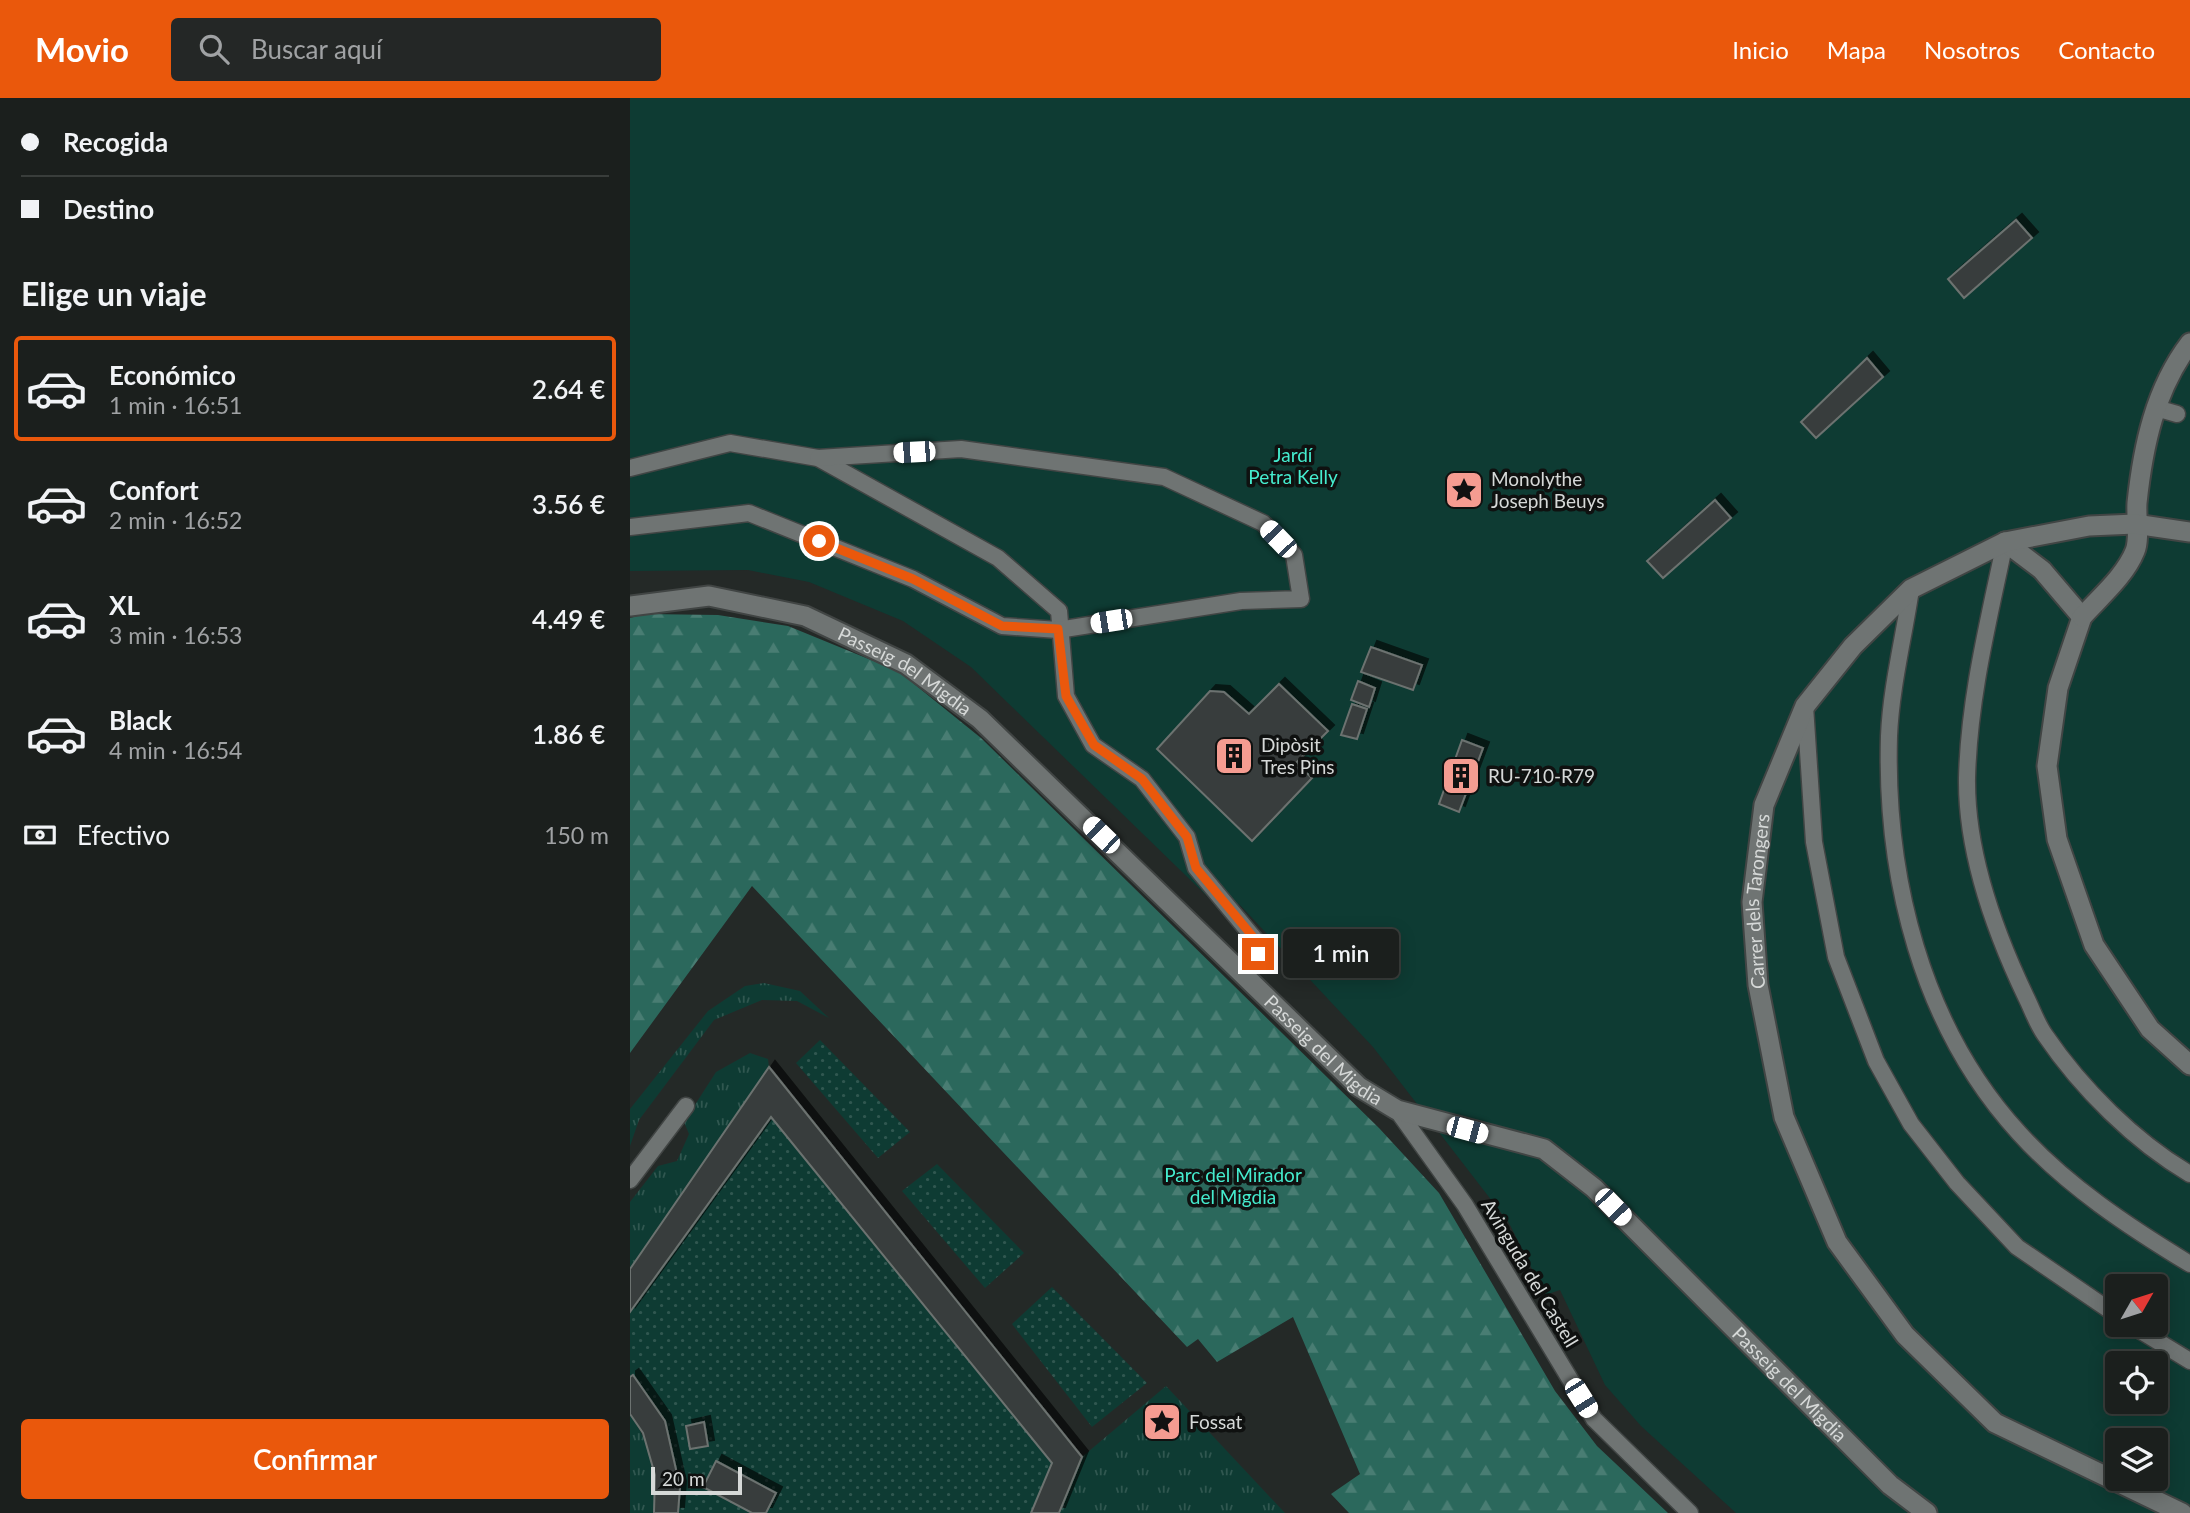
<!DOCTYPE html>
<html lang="es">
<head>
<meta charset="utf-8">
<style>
  body { margin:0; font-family:Lato,sans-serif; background:#242726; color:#f1f3f6; height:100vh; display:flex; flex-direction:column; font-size:26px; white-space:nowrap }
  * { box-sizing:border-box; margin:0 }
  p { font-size:23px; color:#a0a2a4 }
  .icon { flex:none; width:38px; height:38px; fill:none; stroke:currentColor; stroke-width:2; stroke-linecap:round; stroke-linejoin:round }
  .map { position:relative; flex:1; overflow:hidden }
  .details { display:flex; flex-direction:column; background:#1b1f1d; width:630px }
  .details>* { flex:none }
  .hud { display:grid; align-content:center; height:154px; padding:0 21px; background:#1b1f1d }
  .needle { width:46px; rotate:51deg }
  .buttons { position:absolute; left:1475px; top:1176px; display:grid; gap:14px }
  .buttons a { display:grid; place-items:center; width:63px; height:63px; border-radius:7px; background:#1b1f1d; box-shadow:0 4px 18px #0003,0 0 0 2px #393d3b; font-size:35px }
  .scale { position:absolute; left:21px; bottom:18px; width:91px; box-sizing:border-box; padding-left:7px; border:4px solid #d6d9d8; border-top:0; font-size:19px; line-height:24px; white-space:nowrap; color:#d6d9d8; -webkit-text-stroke:5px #0f1110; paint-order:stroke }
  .end { position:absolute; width:32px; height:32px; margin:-16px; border:9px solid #ea580c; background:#fff; box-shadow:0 0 0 4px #fff }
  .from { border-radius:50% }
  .bubble { position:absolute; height:49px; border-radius:7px; background:#1b1f1d; box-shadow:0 4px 18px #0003,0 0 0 2px #393d3b; font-size:23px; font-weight:600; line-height:49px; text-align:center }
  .car { position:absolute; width:21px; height:42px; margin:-21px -10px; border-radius:9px; box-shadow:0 0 5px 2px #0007; background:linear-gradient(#fff 24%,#345 0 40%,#fff 0 76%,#345 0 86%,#fff 0) }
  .hud b { display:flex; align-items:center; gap:24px; height:66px; font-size:26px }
  .hud b+b { border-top:2px solid #393d3b }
  .hud i { width:18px; height:18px; background:#f1f3f6 }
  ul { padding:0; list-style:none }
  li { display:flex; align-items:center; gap:21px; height:105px; margin:0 14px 10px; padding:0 7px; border:4px solid transparent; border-radius:7px }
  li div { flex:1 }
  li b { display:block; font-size:26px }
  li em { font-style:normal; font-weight:600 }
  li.on { border-color:#ea580c }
  li>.icon { width:63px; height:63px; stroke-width:1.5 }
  h2 { padding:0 21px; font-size:32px; line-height:84px }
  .pay { display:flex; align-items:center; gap:18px; height:77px; padding:0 21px; font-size:26px }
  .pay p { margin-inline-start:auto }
  .cta { display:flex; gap:14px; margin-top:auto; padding:14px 21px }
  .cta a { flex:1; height:80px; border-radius:7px; background:#ea580c; color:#fff; font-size:28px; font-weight:600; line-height:80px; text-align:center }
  header { display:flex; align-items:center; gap:42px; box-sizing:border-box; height:98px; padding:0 35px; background:#ea580c; color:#fff }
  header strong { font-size:33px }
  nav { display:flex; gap:38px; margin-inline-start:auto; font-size:24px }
  .search { width:490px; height:63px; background:#242726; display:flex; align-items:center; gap:18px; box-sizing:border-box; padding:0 24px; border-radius:7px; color:#a0a2a4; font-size:26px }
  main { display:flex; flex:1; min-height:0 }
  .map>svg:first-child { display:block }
  .grass { fill:url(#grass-tufts) }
  .forest { fill:url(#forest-firs) }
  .park { fill:#0e3b33; fill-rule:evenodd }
  .garden { fill:url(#garden-dots) }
  .building { fill:#383e3c; stroke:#6c7270; stroke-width:2; filter:url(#shadow) }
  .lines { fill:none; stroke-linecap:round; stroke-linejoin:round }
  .service-casing { stroke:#414544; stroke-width:19 }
  .minor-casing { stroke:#414544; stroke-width:23 }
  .service { stroke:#6f7473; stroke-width:16 }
  .minor { stroke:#6f7473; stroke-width:19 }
  .route { stroke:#ea580c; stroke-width:9 }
  .labels { text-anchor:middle; stroke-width:7; stroke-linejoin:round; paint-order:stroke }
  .park-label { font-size:19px; fill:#45ecce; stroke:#0f1110 }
  .poi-label { font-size:19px; fill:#d6d9d8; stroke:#0f1110; text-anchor:start }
  .street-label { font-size:19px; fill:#d6d9d8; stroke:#0f1110 }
</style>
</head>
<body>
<header>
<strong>Movio</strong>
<div class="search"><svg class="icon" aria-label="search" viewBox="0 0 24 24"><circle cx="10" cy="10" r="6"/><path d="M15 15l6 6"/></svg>Buscar aquí</div>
<nav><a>Inicio</a><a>Mapa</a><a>Nosotros</a><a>Contacto</a></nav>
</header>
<main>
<section class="details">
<div class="hud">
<b><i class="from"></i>Recogida</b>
<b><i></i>Destino</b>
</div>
<h2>Elige un viaje</h2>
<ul>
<li class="on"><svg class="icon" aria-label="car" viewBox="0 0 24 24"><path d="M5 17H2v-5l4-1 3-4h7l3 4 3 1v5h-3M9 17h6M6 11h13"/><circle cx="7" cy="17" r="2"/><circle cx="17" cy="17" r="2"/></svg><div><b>Económico</b><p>1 min · 16:51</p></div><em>2.64 €</em></li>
<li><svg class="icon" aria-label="car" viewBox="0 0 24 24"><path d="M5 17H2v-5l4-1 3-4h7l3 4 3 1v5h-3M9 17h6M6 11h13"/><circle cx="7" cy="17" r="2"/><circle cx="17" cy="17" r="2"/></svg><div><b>Confort</b><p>2 min · 16:52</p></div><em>3.56 €</em></li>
<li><svg class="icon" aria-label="car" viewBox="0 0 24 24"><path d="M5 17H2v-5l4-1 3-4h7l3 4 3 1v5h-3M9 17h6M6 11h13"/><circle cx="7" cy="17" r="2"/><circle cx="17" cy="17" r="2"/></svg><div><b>XL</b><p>3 min · 16:53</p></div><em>4.49 €</em></li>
<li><svg class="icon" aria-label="car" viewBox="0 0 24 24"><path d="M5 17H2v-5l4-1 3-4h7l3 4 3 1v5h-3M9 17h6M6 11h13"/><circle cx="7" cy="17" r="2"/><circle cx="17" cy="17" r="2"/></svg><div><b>Black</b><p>4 min · 16:54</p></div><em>1.86 €</em></li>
</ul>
<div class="pay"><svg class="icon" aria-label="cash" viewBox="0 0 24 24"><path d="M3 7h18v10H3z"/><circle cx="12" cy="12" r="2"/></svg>Efectivo<p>150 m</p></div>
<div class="cta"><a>Confirmar</a></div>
</section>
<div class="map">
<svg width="1560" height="1415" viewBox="0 0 1560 1415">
  <defs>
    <pattern id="grass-tufts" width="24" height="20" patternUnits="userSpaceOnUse" patternTransform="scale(1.75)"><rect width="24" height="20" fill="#0e3b33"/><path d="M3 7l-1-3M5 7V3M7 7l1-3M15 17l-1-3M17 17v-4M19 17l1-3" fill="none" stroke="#305750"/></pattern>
    <pattern id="forest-firs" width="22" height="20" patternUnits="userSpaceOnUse" patternTransform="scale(1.75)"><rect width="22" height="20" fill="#2b685c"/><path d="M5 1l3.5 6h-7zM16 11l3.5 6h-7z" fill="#497d73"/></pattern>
    <pattern id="garden-dots" width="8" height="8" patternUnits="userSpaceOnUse" patternTransform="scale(1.75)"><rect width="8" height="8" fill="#0e3b33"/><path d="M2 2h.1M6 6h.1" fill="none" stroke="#305750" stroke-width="1.8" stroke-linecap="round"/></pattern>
    <filter id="shadow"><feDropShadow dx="6" dy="-6" stdDeviation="0" flood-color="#0009"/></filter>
  </defs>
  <rect width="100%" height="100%" fill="#242927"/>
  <g class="grass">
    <polygon points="134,885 170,893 199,920 167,903 132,902 84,922 9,1022 0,1048 0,1011 78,913 115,888"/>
    <polygon points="120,955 138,961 139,969 0,1171 0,1104 28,1068 47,1063 59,1036 54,1024 86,974"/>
    <polygon points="536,1288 655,1415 429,1415 452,1359"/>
    <path d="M0 1316C22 1347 25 1378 24 1415H0Z"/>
  </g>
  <polygon class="forest" points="15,516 88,517 158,528 268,573 351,640 749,1030 809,1095 925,1293 967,1348 1038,1415 719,1415 701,1396 730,1376 663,1219 587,1264 568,1241 557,1249 122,788 0,955 0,520"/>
  <path class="park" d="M0 0H1560V1415H1106L1011 1328 975 1287 930 1192 915 1197 879 1125 743 949 609 806 582 803 341 569 273 523 179 484 118 472 0 473ZM1488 1188H1526V1227H1488ZM1488 1265H1526V1304H1488ZM1488 1342H1526V1381H1488Z"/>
  <g class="garden">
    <polygon points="190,942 280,1034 248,1060 166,965"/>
    <polygon points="141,1019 422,1365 401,1415 48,1415 50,1389 35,1323 3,1278 0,1279 0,1214"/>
    <polygon points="307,1066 394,1155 355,1190 272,1093"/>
    <polygon points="422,1189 517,1285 462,1329 382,1226"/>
  </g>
  <g class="building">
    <polygon points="1386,122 1402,140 1334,200 1318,181"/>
    <polygon points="1237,260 1253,279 1186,340 1171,324"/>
    <polygon points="1085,402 1101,420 1033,480 1017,463"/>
    <polygon points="741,549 792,567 783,592 731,574"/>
    <polygon points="728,583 745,590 739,609 721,602"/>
    <polygon points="649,586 698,633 666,665 682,680 622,743 527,651 580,593 594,594 619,616"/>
    <polygon points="722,606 737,611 727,641 711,637"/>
    <polygon points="832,642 853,650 829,714 809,706"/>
    <polygon points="139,969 452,1359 429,1415 401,1415 422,1365 141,1019 0,1214 0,1171"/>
    <polygon points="3,1277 35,1323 50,1389 48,1415 24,1415 25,1377 13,1335 0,1316 0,1279"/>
    <polygon points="74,1324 78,1348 60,1351 56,1328"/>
    <polygon points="86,1363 146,1395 136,1415 122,1415 73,1389"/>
  </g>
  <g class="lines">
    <defs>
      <g id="service">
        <polyline points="1526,310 1547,316"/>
        <polyline points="0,370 100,345 188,360 368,460 429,513 436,598 463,647 512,681 557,739 566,770 633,851 612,873"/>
        <polyline points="0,429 119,415 283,481 372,528 428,532 611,503 671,501 664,457 633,425 534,379 331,351 188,360"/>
        <path d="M1375 444C1359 521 1339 599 1337 680 1336 755 1364 832 1396 899 1402 911 1407 926 1415 937 1451 990 1505 1044 1560 1076"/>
        <path d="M1281 491C1274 539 1261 589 1259 638 1255 778 1291 928 1389 1035 1437 1088 1499 1129 1560 1166"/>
        <polyline points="1175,608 1184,744 1206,859 1246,963 1281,1026 1327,1085 1387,1149 1488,1218"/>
        <polyline points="767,1012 835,1107 964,1321 1060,1415"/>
        <polyline points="0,1082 56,1008"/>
        <polyline points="1501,1227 1560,1263"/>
      </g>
      <g id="minor">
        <polyline points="1375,444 1412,472 1452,519 1428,590 1417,668 1427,741 1464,847 1520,931 1560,967"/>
        <path id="s1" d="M0 508 79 498 175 518 276 566 350 621 729 989 767 1012 914 1051 964 1090 1260 1387 1297 1415"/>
        <path d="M1452 519C1470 499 1495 478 1505 453 1510 441 1506 419 1507 405 1513 348 1525 291 1560 245"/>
        <path id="s2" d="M1552 1415 1365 1325 1275 1237 1207 1144 1154 1019 1128 887 1122 804 1134 707 1175 608 1223 548 1281 491 1375 444 1459 428 1505 426 1560 434"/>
      </g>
    </defs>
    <use href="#service" class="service-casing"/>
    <use href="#minor" class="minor-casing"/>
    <use href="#service" class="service"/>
    <use href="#minor" class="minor"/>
  </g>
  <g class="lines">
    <polyline class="route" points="189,443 283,481 372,528 428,531 436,598 464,647 512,681 557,739 566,770 633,851 628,856"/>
  </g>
  <defs>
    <symbol id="sight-square" viewBox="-11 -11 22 22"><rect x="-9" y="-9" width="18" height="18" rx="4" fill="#f59c91" stroke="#0f1110"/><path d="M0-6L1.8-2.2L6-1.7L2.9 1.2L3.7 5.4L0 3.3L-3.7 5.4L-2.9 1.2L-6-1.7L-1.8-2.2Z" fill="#111"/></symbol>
    <symbol id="building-square" viewBox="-11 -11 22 22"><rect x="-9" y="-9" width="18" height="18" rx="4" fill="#f59c91" stroke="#0f1110"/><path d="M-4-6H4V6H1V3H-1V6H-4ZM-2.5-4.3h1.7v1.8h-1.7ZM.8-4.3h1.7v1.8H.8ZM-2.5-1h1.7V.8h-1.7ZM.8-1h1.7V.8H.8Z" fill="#111"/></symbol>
  </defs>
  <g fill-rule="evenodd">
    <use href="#sight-square" x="812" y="370" width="44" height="44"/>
    <use href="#building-square" x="582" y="636" width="44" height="44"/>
    <use href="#building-square" x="809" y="656" width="44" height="44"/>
    <use href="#sight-square" x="510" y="1302" width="44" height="44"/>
  </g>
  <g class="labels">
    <g class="park-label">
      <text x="663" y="364">Jardí<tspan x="663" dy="22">Petra Kelly</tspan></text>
      <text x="603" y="1084">Parc del Mirador<tspan x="603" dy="22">del Migdia</tspan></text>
    </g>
    <g class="poi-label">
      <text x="861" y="388">Monolythe<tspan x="861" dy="22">Joseph Beuys</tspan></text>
      <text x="631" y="654">Dipòsit<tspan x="631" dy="22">Tres Pins</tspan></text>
      <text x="858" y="685">RU-710-R79</text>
      <text x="559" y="1331">Fossat</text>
    </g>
    <g class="street-label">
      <text dy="7" stroke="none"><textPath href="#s1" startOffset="292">Passeig del Migdia</textPath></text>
      <text dy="7" stroke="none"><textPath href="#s2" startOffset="803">Carrer dels Tarongers</textPath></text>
      <text dy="7" stroke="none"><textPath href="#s1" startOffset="859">Passeig del Migdia</textPath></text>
      <text transform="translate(900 1175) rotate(59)" y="7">Avinguda del Castell</text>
      <text dy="7" stroke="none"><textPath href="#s1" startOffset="1447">Passeig del Migdia</textPath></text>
    </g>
  </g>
</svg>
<div class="buttons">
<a><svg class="needle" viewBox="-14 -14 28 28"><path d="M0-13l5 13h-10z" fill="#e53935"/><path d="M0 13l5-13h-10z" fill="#a0a2a4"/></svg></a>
<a><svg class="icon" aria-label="locate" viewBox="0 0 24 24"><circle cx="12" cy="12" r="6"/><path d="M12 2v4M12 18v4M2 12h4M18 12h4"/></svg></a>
<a><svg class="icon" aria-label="layers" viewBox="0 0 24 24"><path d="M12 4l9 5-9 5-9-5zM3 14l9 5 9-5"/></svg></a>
</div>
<div class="scale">20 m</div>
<i class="end from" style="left:189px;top:443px"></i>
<i class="end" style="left:628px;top:856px"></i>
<div class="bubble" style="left:653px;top:831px;width:116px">1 min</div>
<i class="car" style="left:284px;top:354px;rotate:267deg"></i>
<i class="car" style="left:648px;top:441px;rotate:316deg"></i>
<i class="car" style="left:481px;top:523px;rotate:261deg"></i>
<i class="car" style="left:471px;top:737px;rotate:314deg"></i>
<i class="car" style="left:837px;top:1032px;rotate:105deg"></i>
<i class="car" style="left:983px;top:1109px;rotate:136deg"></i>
<i class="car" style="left:951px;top:1300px;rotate:148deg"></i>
</div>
</main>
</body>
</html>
